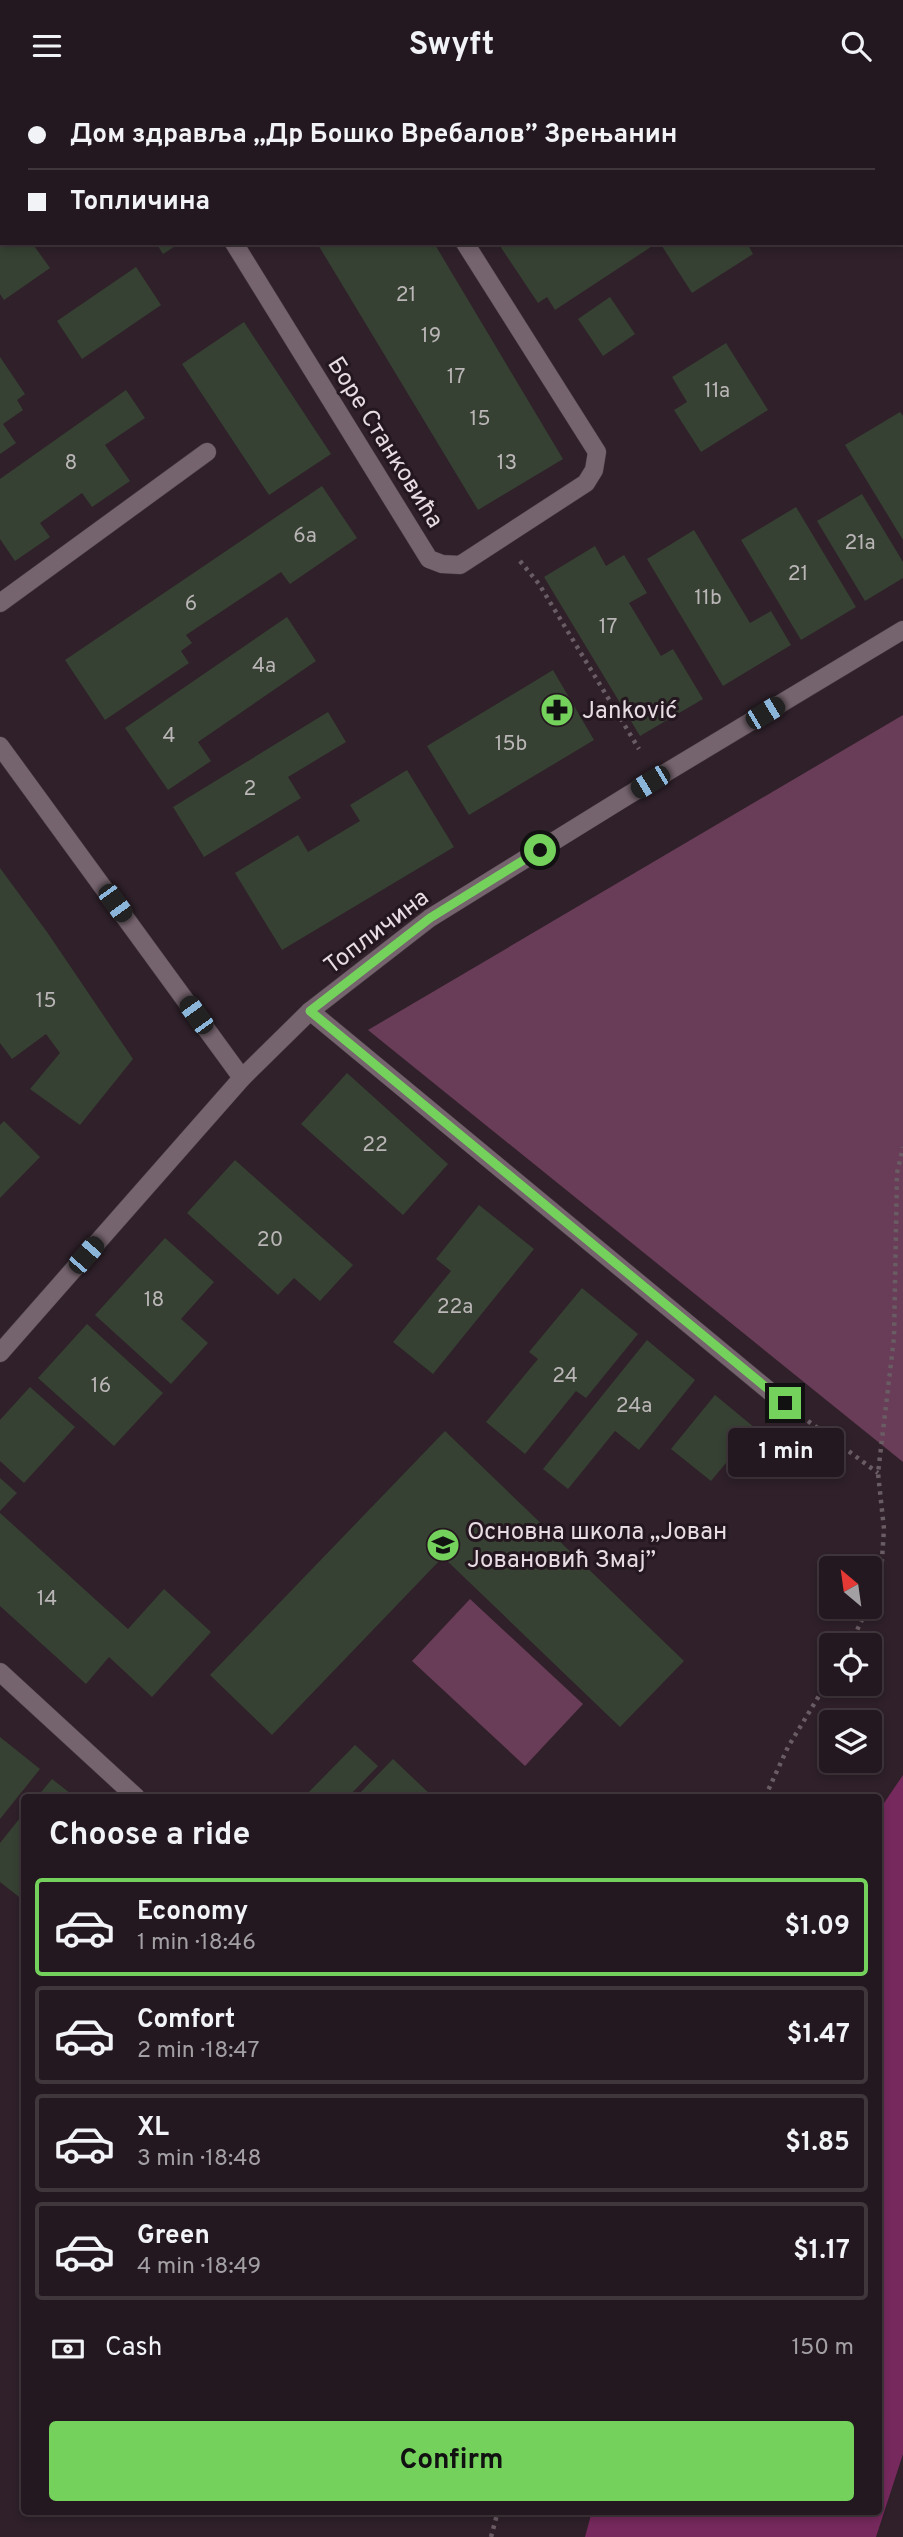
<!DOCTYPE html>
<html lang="en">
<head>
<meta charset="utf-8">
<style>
  body { margin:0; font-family:Overpass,sans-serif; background:#2f252c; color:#f1f3f6; height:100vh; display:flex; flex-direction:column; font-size:26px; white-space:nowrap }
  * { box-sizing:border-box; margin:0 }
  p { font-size:23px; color:#a3a0a4 }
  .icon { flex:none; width:38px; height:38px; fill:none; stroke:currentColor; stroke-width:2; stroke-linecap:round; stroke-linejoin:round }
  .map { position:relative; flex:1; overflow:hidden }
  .side { position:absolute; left:21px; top:1703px; width:861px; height:721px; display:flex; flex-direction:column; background:#23181f; border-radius:7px; box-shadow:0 4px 10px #0003,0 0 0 2px #40373d }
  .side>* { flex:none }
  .hud { position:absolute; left:0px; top:0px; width:903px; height:154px; box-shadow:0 4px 10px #0003,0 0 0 2px #40373d; display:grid; align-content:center; height:154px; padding:0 28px; background:#23181f }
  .needle { width:46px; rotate:331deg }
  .fabs { position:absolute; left:819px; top:1465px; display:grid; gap:14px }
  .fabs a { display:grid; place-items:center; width:63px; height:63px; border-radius:7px; background:#23181f; box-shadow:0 4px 10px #0003,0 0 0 2px #40373d; font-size:35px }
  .end { position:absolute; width:32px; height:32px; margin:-16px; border:9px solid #74d25c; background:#111; box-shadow:0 0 0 4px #111 }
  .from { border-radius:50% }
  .bubble { position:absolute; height:49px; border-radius:7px; background:#23181f; box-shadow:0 4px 10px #0003,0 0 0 2px #40373d; font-size:23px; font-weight:700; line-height:49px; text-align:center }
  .car { position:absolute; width:21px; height:42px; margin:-21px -10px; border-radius:9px; box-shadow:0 0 5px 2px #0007; background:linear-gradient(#222 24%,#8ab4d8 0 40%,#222 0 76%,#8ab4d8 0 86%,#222 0) }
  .hud b { display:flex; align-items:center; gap:24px; height:66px; font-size:26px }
  .hud b+b { border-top:2px solid #40373d }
  .hud i { width:18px; height:18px; background:#f1f3f6 }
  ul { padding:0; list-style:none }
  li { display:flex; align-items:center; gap:21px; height:98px; margin:0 14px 10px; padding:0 14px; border:4px solid #40373d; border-radius:7px }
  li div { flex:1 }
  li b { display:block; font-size:26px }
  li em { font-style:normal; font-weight:700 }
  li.active { border-color:#74d25c }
  li>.icon { width:63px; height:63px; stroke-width:1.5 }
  h2 { padding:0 28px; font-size:32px; line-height:84px }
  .pay { display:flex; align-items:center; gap:18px; height:77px; padding:0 28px; font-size:26px }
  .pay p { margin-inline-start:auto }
  .action { display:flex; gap:14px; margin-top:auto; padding:14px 28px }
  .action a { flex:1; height:80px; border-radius:7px; background:#74d25c; color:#111; font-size:28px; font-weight:700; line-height:80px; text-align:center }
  header { display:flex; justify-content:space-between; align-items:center; height:91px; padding:0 28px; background:#23181f; font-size:32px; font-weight:700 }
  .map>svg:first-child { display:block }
  .green { fill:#693c58 }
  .water { fill:#76295d }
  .building { fill:#364133 }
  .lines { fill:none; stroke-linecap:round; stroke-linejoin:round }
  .minor-casing { stroke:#493c44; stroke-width:19 }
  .path { stroke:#695c63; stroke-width:4.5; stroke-dasharray:3.5 5; stroke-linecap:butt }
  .minor { stroke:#75636d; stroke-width:18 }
  .route { stroke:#74d25c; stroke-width:9 }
  .labels { text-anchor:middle; stroke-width:6; stroke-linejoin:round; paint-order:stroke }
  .number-label { font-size:21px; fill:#bab5b6 }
  .street-label { font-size:24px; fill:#e6dce1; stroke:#25171f }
  .poi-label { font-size:24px; fill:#e6dce1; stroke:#25171f; text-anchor:start }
</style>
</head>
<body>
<header><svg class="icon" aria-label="menu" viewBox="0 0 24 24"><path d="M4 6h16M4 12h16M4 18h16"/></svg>Swyft<svg class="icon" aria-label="search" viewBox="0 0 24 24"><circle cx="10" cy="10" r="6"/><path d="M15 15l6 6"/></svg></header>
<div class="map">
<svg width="903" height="2446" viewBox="0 0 903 2446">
  <rect width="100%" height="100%" fill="#2f2029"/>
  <g class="green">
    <polygon points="903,624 903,1371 368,939"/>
    <polygon points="470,1508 583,1613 525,1675 412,1570"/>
  </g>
  <polygon class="water" points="903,1684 903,2363 876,2446 585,2446 592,2420 878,2420 878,1721"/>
  <g class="building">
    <polygon points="4,152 32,152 50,177 4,209 0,203 0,155"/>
    <polygon points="156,152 180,152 163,163"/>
    <polygon points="317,152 434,152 563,368 478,419"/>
    <polygon points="498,152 657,152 555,219 547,206 538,212"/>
    <polygon points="660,152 747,152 753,163 692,202"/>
    <polygon points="136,176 161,214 82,268 57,230"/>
    <polygon points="610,206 635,243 603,265 578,228"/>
    <polygon points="244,231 331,363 269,404 182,273"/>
    <polygon points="726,252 768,319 701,361 674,319 687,311 672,286"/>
    <polygon points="0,266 25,303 17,309 23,319 3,333 16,352 0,363"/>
    <polygon points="126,299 145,327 105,354 130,390 92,416 82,402 40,432 50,446 15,470 0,448 0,388"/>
    <polygon points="900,321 903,325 903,449 845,354"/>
    <polygon points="322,395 357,447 290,493 281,481 186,544 192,552 181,560 189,572 105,629 65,569"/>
    <polygon points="862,403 903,471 903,487 865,510 817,430"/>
    <polygon points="796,416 856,516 801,549 741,449"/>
    <polygon points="694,439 750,532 771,520 791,554 723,595 647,468"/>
    <polygon points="595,455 606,475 624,464 647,502 629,512 661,565 673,558 703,608 640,645 544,486"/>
    <polygon points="287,526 316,570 198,651 211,670 168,699 125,637"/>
    <polygon points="553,579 594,649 469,724 427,655"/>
    <polygon points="328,621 346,651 288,686 301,707 204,766 173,716"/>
    <polygon points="407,679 454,756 282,859 235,782 298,744 308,761 360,730 350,714"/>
    <polygon points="0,777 47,841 133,968 80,1034 30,998 60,962 46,943 12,968 0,952"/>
    <polygon points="347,982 448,1073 403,1124 301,1033"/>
    <polygon points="4,1030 40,1066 0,1107 0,1034"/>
    <polygon points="235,1069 353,1174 320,1210 294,1187 278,1204 187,1122"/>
    <polygon points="479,1114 534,1158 433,1283 393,1251 451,1180 436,1168"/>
    <polygon points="165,1147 214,1191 181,1228 208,1252 171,1293 95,1224"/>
    <polygon points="582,1197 638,1243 586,1307 576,1300 525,1363 486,1331 538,1268 529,1261"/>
    <polygon points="87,1233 163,1302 114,1355 38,1287"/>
    <polygon points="647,1249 695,1289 639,1359 615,1340 568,1398 543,1378"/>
    <polygon points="30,1296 75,1336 24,1392 0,1370 0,1329"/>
    <polygon points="715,1304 755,1337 711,1390 671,1358"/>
    <polygon points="445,1340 684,1570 620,1636 443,1466 272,1644 210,1584"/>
    <polygon points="0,1387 17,1402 0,1420"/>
    <polygon points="0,1422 128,1538 164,1498 211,1541 152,1606 109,1566 86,1593 0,1515"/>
    <polygon points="0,1646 40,1678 0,1728"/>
    <polygon points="355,1654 378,1675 348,1706 304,1706"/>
    <polygon points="393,1668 433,1706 356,1706"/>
    <polygon points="52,1688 75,1706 37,1706"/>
    <polygon points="24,1722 24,1807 23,1809 0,1791 0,1752"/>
  </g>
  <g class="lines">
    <defs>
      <g id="minor">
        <polyline points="140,0 142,2"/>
        <polyline points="370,0 371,2"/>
        <polyline points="640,2 643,0"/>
        <polyline points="234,152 429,468 442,473 460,474 586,392 594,379 597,361 465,152"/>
        <polyline points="0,512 207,361"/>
        <polyline points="0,655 242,987"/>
        <polyline points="310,920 785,1313"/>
        <polyline points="0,1262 242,987 310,920 430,827 627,705 903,539"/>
        <polyline points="0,1581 136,1706"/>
      </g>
    </defs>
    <use href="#minor" class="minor-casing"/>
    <g class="path">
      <polyline points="520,470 539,493 639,658"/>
      <polyline points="808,1330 878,1382"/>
      <polyline points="870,1512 881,1483 884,1438 878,1382 894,1247 897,1082 903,1056"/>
      <polyline points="850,1554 868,1516"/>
      <polyline points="765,1706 788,1656 831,1585"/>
      <polyline points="491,2446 498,2420"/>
    </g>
    <use href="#minor" class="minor"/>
  </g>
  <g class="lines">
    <polyline class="route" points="540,759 430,827 310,920 785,1312"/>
  </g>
  <defs>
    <symbol id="pharmacy-disc" viewBox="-11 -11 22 22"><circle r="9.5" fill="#74d25c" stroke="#25171f"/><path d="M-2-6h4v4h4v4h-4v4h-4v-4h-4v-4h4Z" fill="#111"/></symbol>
    <symbol id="school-disc" viewBox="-11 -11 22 22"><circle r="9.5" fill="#74d25c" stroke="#25171f"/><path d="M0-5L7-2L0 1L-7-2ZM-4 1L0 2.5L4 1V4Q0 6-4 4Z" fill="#111"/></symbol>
  </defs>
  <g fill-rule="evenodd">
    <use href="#pharmacy-disc" x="538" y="600" width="38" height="38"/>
    <use href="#school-disc" x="424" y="1435" width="38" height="38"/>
  </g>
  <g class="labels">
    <g class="number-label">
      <text x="406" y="210">21</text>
      <text x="431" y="251">19</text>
      <text x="456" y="292">17</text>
      <text x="717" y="306">11a</text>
      <text x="480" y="334">15</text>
      <text x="71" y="378">8</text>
      <text x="507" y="378">13</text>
      <text x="305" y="451">6a</text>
      <text x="860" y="458">21a</text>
      <text x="798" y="489">21</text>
      <text x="708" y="513">11b</text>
      <text x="191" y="519">6</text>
      <text x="608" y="542">17</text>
      <text x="264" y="581">4a</text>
      <text x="169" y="651">4</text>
      <text x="511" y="659">15b</text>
      <text x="250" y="704">2</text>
      <text x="46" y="916">15</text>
      <text x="375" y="1060">22</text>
      <text x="270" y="1155">20</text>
      <text x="154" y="1215">18</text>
      <text x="455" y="1222">22a</text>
      <text x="565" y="1291">24</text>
      <text x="101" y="1301">16</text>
      <text x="634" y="1321">24a</text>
      <text x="47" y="1514">14</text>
    </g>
    <g class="street-label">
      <text transform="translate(386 351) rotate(58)" y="8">Боре Станковића</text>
      <text transform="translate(376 840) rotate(-37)" y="8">Топличина</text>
    </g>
    <g class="poi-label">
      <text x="582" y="627">Janković</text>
      <text x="467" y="1448">Основна школа „Јован<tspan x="467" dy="28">Јовановић Змај”</tspan></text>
    </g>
  </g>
</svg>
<div class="fabs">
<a><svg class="needle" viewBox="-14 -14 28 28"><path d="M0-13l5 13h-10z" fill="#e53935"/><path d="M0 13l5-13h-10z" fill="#a3a0a4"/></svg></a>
<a><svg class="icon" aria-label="locate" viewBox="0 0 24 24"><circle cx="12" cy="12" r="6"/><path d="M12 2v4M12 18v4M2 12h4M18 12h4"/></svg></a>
<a><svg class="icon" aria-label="layers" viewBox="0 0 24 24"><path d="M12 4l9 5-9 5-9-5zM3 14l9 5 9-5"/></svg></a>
</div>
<i class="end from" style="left:540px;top:759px"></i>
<i class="end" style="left:785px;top:1312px"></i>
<div class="bubble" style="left:728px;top:1337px;width:116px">1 min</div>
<i class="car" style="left:765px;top:622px;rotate:59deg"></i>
<i class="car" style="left:650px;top:691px;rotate:239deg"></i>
<i class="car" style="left:115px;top:812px;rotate:144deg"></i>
<i class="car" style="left:196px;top:924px;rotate:324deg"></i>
<i class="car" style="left:86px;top:1164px;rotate:41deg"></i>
<div class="hud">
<b><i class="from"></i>Дом здравља „Др Бошко Вребалов” Зрењанин</b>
<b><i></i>Топличина</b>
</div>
<section class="side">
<h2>Choose a ride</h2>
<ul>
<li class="active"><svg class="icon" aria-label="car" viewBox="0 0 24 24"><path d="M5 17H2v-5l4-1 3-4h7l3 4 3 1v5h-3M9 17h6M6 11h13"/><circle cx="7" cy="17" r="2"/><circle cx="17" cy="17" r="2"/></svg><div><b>Economy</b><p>1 min · 18:46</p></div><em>$1.09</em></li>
<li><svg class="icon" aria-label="car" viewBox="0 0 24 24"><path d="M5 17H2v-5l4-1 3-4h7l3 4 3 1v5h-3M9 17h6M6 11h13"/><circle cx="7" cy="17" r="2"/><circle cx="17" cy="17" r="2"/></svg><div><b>Comfort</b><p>2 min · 18:47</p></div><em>$1.47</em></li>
<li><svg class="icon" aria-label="car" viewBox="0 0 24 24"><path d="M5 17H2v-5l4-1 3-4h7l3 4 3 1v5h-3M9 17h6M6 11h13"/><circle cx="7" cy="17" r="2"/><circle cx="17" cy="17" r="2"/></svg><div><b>XL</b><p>3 min · 18:48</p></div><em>$1.85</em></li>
<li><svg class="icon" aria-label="car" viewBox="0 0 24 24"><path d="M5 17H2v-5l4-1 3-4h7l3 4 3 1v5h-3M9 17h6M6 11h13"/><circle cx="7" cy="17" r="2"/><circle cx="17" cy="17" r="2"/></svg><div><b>Green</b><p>4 min · 18:49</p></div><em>$1.17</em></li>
</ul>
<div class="pay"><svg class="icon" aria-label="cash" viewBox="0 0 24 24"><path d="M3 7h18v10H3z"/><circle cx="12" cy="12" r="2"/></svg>Cash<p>150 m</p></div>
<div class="action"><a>Confirm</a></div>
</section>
</div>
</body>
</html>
